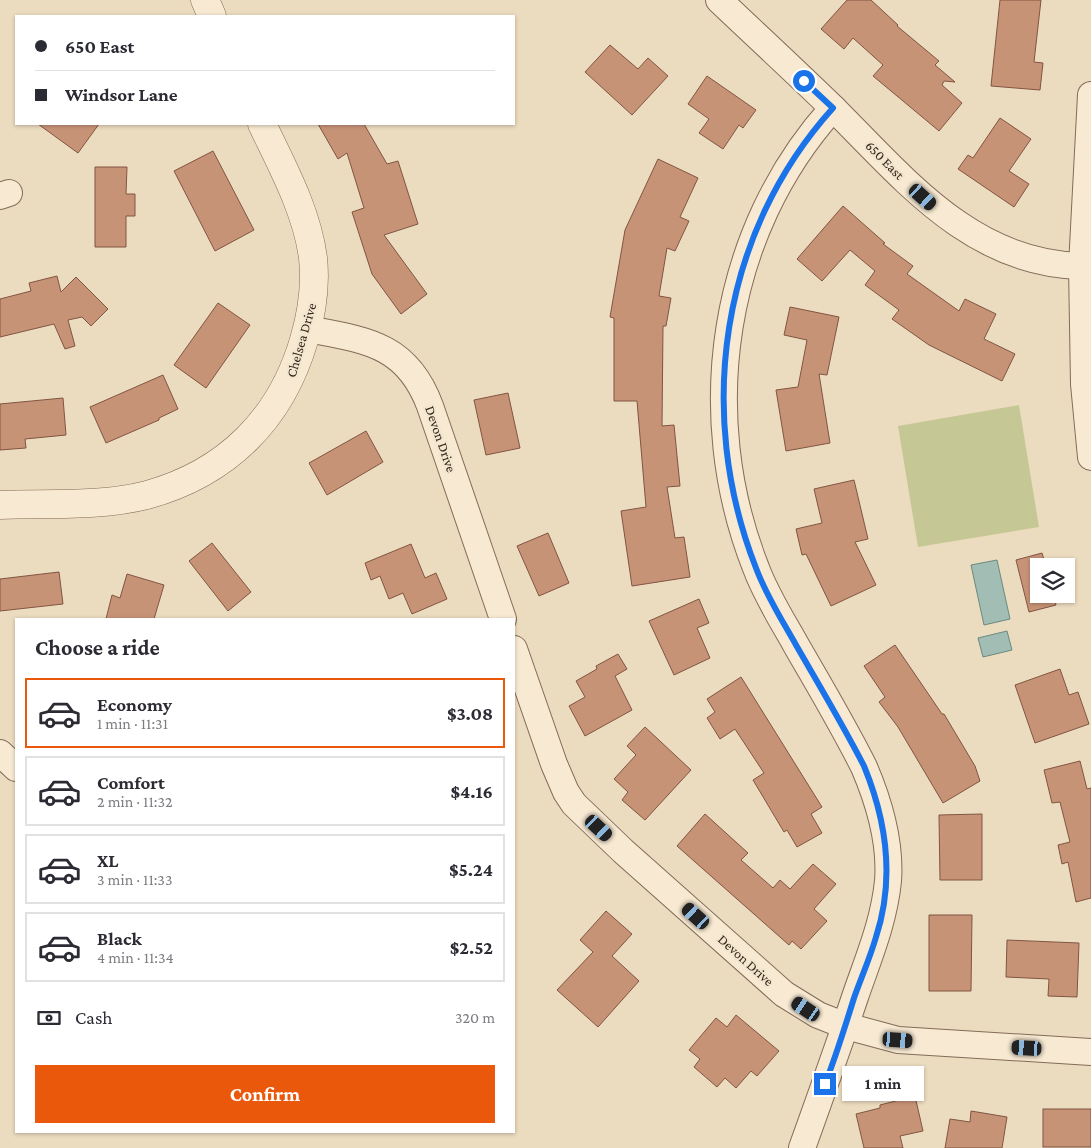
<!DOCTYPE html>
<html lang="en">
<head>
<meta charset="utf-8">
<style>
  body { margin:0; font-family:"Crimson Pro",serif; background:#f2f2f3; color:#2b2b33; height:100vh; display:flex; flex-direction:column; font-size:19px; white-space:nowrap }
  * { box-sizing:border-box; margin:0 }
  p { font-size:16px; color:#7c7c81 }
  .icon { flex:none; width:28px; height:28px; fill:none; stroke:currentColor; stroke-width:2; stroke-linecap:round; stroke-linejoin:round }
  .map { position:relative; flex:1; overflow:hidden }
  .drawer { position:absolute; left:15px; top:618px; width:500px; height:515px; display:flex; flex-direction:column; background:#fff; border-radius:0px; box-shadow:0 1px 4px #0004 }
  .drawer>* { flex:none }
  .guide { position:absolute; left:15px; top:15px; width:500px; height:110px; border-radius:0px; box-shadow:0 1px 4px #0004; display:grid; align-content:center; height:110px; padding:0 20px; background:#fff }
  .controls { position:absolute; left:1030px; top:558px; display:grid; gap:10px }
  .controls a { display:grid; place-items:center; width:45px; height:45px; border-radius:0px; background:#fff; box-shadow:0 1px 4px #0004; font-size:25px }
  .end { position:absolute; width:22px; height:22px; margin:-11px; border:6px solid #1a73e8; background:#fff; box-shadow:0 0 0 2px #fff }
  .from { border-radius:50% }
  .bubble { position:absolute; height:35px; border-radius:0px; background:#fff; box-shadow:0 1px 4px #0004; font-size:16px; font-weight:700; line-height:35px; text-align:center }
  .car { position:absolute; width:15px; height:30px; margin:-15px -8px; border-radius:6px; box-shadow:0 0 4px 1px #0007; background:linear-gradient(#222 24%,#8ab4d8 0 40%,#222 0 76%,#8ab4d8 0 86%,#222 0) }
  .guide b { display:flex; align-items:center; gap:18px; height:48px; font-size:19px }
  .guide b+b { border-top:1px solid #e1e1e2 }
  .guide i { width:12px; height:12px; background:#2b2b33 }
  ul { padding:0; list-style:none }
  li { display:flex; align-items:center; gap:15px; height:70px; margin:0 10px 8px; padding:0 10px; border:2px solid #e1e1e2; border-radius:0px }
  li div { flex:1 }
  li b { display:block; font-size:19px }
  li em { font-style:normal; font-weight:700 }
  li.current { border-color:#ea580c }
  li>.icon { width:45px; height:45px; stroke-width:1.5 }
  h2 { padding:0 20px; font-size:22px; line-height:60px }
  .pay { display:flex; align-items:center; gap:12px; height:55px; padding:0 20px; font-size:19px }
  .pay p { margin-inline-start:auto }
  .primary-button { display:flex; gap:10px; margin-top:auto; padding:10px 20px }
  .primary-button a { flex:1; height:58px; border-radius:0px; background:#ea580c; color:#fff; font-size:20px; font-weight:700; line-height:58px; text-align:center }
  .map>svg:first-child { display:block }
  .green { fill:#c5c894 }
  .water { fill:#a2bdb4; stroke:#6a8a80 }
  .building { fill:#c79377; stroke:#815540 }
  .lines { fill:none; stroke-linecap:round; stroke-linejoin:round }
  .minor-casing { stroke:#836c59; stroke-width:28 }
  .tertiary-casing { stroke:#836c59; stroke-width:29 }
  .minor { stroke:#f7e9d2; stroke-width:26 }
  .tertiary { stroke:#f7e9d2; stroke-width:28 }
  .route { stroke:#1a73e8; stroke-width:6 }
  .labels { text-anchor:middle; stroke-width:4.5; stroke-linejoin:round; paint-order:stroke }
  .street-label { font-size:14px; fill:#33261c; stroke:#f3e6ce }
</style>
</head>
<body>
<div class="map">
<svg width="1091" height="1148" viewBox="0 0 1091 1148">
  <rect width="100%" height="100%" fill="#ebdbbf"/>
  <polygon class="green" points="1019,405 1039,527 918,547 898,426"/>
  <g class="water">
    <polygon points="997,560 1010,619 984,625 971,565"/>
    <polygon points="1007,631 1012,650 983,657 978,638"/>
  </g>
  <g class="building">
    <polygon points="847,0 871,0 898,25 897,26 939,61 935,65 955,82 944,81 942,85 962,103 939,131 873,76 883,65 853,38 844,49 821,29"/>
    <polygon points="1000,0 1041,0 1034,62 1043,63 1040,90 991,86"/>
    <polygon points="610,45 638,69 648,58 668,76 632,115 585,72"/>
    <polygon points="707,76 756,110 743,128 739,125 723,149 699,133 709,119 688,104"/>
    <polygon points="1000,118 1031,139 1009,171 1029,184 1014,207 958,169 968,155 973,158"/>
    <polygon points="38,124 99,124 78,153"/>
    <polygon points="318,124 364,124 387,164 398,161 418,224 384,235 427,294 401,314 372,274 352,212 364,208 347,153 338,159"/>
    <polygon points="213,151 254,230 215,251 174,171"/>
    <polygon points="658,159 698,178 680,217 689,221 675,251 667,248 659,296 671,298 666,326 663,326 662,426 674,425 680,486 667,487 675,538 684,537 690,577 632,586 621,511 646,507 637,401 614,401 614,318 610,317 625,230"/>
    <polygon points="95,167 127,167 126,194 135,194 135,216 126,216 126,247 95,247"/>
    <polygon points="843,206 885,243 883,244 913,266 907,274 959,311 965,299 996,314 984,339 1015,354 1002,381 929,345 892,319 899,310 865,285 875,271 850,250 822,281 797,259"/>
    <polygon points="57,276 61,292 76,277 108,309 91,326 82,317 68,320 75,346 65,349 54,324 0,337 0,299 31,291 29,283"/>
    <polygon points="218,303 250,325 206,388 174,365"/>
    <polygon points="790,307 839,317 827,375 819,374 830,443 786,451 776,390 798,387 807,340 784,335"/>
    <polygon points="163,375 178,409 159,418 159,420 106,443 90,407"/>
    <polygon points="508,393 520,448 486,455 474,400"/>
    <polygon points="63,398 66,435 25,439 26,448 0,450 0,404"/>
    <polygon points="366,431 383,462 327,495 309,463"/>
    <polygon points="854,480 868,539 855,542 876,585 831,606 806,554 802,555 796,529 822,523 814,489"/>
    <polygon points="548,533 569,583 539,596 517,546"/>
    <polygon points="212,543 251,592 228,611 189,561"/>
    <polygon points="411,544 425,578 436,573 447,599 412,614 403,593 389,599 380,576 371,580 365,563"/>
    <polygon points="1042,553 1046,566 1039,566 1039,594 1053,594 1056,605 1029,612 1016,560"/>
    <polygon points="59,572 63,604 0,611 0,579"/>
    <polygon points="127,574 164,585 154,619 106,619 112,595 120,598"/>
    <polygon points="699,599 709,623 697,628 710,658 674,675 649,621"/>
    <polygon points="895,645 942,714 944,714 975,766 980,781 943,803 898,727 879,702 885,697 864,666"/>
    <polygon points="618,654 627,669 615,676 632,710 585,736 569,706 585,697 576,681 597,669 596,666"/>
    <polygon points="1060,669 1069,695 1078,692 1089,724 1035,743 1015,685"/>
    <polygon points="741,677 822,807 811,814 822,833 797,847 787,830 784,832 753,780 764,773 735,729 720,739 707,718 715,712 707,699"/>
    <polygon points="645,727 691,770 645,820 622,800 628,792 614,779 636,755 627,746"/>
    <polygon points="1080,761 1087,789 1091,788 1091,898 1076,902 1068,862 1062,864 1058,845 1070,842 1060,802 1052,803 1044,770"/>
    <polygon points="705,814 748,853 741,860 773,888 780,880 790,889 813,864 836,884 814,909 827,921 801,949 792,941 789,945 677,846"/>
    <polygon points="982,814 982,880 940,880 939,815"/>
    <polygon points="606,911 632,934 612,956 639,981 598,1027 557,990 593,952 580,940"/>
    <polygon points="929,915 972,915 971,991 929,991"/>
    <polygon points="1007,940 1079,943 1077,997 1048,996 1049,979 1006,977"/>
    <polygon points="736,1015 779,1051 757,1076 751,1071 736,1088 725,1078 717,1087 694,1067 700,1059 689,1050 716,1018 727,1027"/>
    <polygon points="915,1096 923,1131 900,1136 903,1148 864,1148 856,1114 880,1108 880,1105"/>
    <rect x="1043" y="1109" width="48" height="38"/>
    <polygon points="971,1111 1007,1117 1002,1148 945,1148 950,1119 970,1122"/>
  </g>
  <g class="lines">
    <defs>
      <g id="minor">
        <path d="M719 0C758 37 797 73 835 110 906 181 973 264 1082 266"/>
        <polyline points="1091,95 1082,266 1084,384 1091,457"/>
        <polyline points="0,196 9,193"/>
        <path d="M307 329C366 340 407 344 430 406L503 619"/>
        <polyline points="514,649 554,764 566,792 574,804 623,851 784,994 818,1015 846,1026 898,1040 1091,1052"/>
        <polyline points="0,753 16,768"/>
        <path d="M802 1148C820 1098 838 1048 855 997 868 959 884 922 888 881 891 842 879 802 864 767 843 725 819 685 796 645 782 620 766 595 756 568 695 414 721 232 833 108"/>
      </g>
      <g id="tertiary">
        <polyline points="205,0 212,16"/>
        <path d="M0 505C48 503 100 507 147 495 227 473 281 419 304 340 312 313 316 286 313 258 307 211 282 166 262 124"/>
      </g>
    </defs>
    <use href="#minor" class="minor-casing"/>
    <use href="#tertiary" class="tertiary-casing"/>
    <use href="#minor" class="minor"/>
    <use href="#tertiary" class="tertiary"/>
  </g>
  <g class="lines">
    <path class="route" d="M804 81 833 108C720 233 695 413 756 568 766 595 782 620 796 645 819 685 843 725 864 766 887 822 895 879 876 937 870 958 861 978 854 998 845 1027 836 1056 825 1084"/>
  </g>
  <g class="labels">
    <g class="street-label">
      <text transform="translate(885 160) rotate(45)" y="5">650 East</text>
      <text transform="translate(301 340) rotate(-74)" y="5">Chelsea Drive</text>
      <text transform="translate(441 439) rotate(71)" y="5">Devon Drive</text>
      <text transform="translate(746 960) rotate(42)" y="5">Devon Drive</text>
    </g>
  </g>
</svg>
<div class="controls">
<a><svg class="icon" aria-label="layers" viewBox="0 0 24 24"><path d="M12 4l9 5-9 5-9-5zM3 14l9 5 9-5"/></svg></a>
</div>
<i class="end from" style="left:804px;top:81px"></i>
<i class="end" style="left:825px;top:1084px"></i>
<div class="bubble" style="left:842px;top:1066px;width:82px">1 min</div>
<i class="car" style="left:923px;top:197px;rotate:132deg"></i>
<i class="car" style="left:599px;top:828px;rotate:133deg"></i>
<i class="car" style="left:696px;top:916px;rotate:312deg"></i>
<i class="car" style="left:806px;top:1009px;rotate:304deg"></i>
<i class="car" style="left:898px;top:1040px;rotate:94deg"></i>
<i class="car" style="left:1027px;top:1048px;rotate:273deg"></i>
<div class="guide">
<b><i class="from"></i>650 East</b>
<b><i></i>Windsor Lane</b>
</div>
<section class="drawer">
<h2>Choose a ride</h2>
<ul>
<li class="current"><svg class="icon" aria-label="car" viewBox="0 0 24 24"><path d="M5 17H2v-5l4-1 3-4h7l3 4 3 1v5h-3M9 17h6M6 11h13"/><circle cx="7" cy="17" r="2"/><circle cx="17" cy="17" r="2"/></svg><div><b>Economy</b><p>1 min · 11:31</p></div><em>$3.08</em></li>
<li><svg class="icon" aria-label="car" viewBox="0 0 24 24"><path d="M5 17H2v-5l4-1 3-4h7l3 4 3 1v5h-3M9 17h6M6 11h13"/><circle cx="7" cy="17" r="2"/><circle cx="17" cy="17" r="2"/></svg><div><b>Comfort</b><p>2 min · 11:32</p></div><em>$4.16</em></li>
<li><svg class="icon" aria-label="car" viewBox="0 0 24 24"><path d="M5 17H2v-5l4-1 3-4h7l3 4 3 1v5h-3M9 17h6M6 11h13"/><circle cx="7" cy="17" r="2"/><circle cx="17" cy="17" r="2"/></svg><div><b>XL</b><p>3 min · 11:33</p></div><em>$5.24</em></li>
<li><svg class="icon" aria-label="car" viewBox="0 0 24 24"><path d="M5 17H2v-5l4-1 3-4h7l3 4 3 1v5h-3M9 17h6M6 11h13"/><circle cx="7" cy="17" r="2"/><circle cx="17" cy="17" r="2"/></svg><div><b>Black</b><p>4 min · 11:34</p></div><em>$2.52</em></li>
</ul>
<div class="pay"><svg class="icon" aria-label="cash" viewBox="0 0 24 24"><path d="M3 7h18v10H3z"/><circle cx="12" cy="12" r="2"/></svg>Cash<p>320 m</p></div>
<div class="primary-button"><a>Confirm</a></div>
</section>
</div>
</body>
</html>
